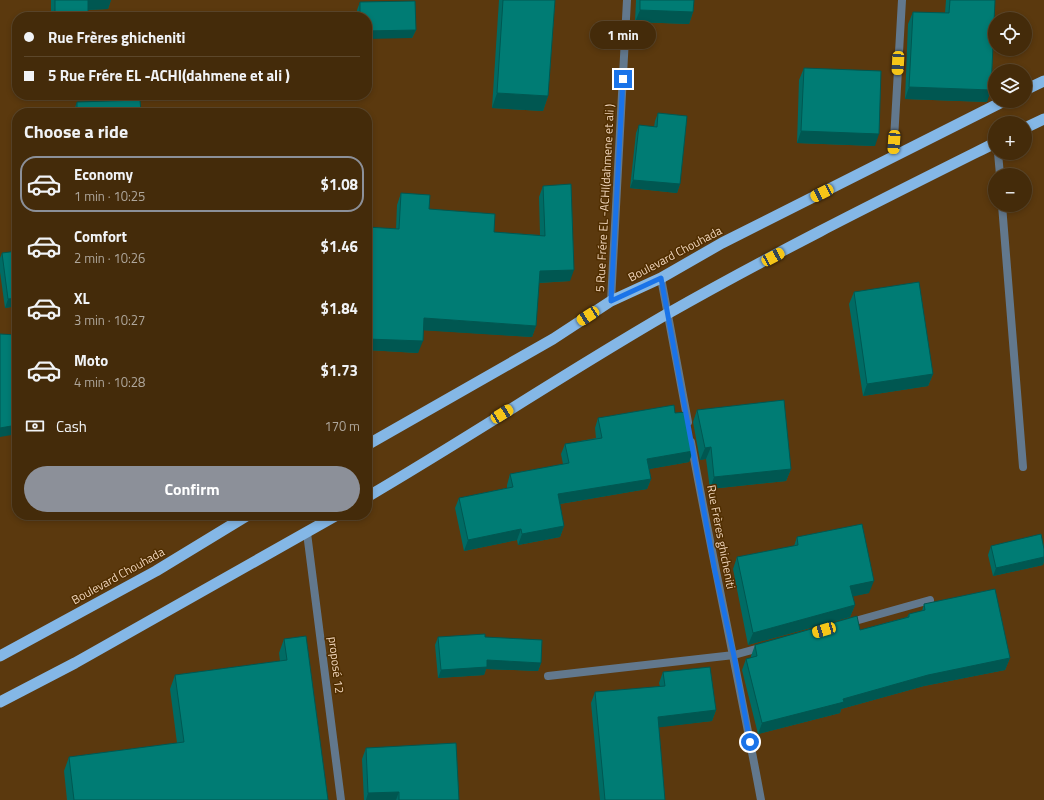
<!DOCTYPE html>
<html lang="en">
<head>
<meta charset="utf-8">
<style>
  body { margin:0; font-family:"Titillium Web",sans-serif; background:#4b3313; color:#f1f3f6; height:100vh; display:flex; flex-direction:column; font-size:15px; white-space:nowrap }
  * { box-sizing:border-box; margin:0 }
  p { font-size:13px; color:#afa79c }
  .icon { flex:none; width:22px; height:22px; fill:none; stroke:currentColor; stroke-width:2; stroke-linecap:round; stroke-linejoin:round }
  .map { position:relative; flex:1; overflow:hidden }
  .sheet { position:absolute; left:12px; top:108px; width:360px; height:412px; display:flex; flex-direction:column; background:#442b0a; border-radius:16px; box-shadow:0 2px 6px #0003,0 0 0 1px #5c472b }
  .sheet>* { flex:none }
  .hud { position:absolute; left:12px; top:12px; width:360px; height:88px; border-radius:16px; box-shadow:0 2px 6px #0003,0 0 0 1px #5c472b; display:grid; align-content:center; height:88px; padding:0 12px; background:#442b0a }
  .buttons { position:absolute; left:988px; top:12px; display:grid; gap:8px }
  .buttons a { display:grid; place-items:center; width:44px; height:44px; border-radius:50%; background:#442b0a; box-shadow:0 2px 6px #0003,0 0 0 1px #5c472b; font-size:20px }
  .end { position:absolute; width:18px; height:18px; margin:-9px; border:5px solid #1a73e8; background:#fff; box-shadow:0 0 0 2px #fff }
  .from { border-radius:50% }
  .bubble { position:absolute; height:28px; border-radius:14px; background:#442b0a; box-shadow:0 2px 6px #0003,0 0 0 1px #5c472b; font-size:13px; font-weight:700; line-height:28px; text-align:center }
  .car { position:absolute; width:12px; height:24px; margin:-12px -6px; border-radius:5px; box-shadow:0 0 3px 1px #0007; background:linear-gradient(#f5c518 24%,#345 0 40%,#f5c518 0 76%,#345 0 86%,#f5c518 0) }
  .hud b { display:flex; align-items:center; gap:14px; height:38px; font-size:15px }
  .hud b+b { border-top:1px solid #5c472b }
  .hud i { width:10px; height:10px; background:#f1f3f6 }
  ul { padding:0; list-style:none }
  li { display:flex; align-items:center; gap:12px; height:56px; margin:0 8px 6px; padding:0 4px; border:2px solid transparent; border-radius:16px }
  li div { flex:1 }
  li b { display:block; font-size:15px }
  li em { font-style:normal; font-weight:700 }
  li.active { border-color:#8c9099 }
  li>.icon { width:36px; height:36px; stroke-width:1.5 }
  h2 { padding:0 12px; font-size:18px; line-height:48px }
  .pay { display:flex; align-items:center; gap:10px; height:44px; padding:0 12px; font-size:15px }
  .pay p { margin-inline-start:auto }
  .primary-button { display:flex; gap:8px; margin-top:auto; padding:8px 12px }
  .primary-button a { flex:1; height:46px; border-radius:24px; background:#8c9099; color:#fff; font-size:16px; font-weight:700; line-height:46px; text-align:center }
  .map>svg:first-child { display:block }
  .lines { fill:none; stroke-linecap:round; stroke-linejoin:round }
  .minor { stroke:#62788d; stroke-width:8 }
  .trunk { stroke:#84b7e6; stroke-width:11 }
  .wall { fill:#006b64 }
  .shaded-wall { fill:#005751 }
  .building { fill:#007c74; stroke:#005751 }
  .route { stroke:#1a73e8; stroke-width:5 }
  .labels { text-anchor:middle; stroke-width:3; stroke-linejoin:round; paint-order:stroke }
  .street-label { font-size:12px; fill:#f0d5bb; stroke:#502e00 }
</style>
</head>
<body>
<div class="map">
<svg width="1044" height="800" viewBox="0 0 1044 800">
  <rect width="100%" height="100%" fill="#5b390e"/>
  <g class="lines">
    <g class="minor">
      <polyline points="998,153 1000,175"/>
      <polyline points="893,157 902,0"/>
      <polyline points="1002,205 1023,467"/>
      <polyline points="661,278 688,422"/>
      <polyline points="611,301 627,0"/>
      <path d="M691 442C713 561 739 680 761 800"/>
      <polyline points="307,533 341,800"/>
      <polyline points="848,623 930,600"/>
      <polyline points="548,676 734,655 763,647"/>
    </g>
    <g class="trunk">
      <polyline points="1025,90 1044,81"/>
      <polyline points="1025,128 1044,119"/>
      <polyline points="367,445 553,339 611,301 661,278 722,243 1004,101"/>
      <path d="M367 497C468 438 565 373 667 314 774 253 885 198 995 143"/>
      <polyline points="0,656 156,571 248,515"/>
      <polyline points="0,702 75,663 337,515"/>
    </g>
  </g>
  <g class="wall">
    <polygon points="51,0 111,0 108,9 88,10 87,17 51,17"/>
    <polygon points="499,0 555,0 548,96 543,111 492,108"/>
    <polygon points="636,0 694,0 693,12 689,24 635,22"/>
    <polygon points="946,0 995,0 987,102 905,99 908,24 913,12 945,13"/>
    <polygon points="360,2 416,30 412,38 367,17 357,17 357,10"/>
    <polygon points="804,68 875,146 797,143 799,80"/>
    <polygon points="77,102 141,113 73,113"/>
    <polygon points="658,113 680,184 677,193 630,188 636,133 639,125 654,127 655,121"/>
    <polygon points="543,186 570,281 539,283 536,326 532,337 423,330 418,353 367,350 367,227 396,229 397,205 401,193 429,209 494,232 540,235 539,197"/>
    <polygon points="2,253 17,306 5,308 0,272 0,258"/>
    <polygon points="854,292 933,374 928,386 863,396 849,304"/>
    <polygon points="697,410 791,469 786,481 710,489 706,459 700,460 693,422"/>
    <polygon points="675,413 693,451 689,462 649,469 651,479 647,489 560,504 564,526 560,537 518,545 517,540 464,551 455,508 459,498 507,488 507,485 510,474 563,464 561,454 565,444 596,438 595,428 598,418"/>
    <polygon points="797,537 869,593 853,596 855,605 850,617 748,645 733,569 737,557 794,546"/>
    <polygon points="991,546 1044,549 1044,561 1043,565 993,576 988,555"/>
    <polygon points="924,604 1010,658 1005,670 924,686 841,709 840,713 758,734 742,670 746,659 751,658 751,656 755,645 860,630 907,617 909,614 922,611"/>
    <polygon points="438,637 485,637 541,663 538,671 486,669 484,675 438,678 435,645"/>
    <polygon points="284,639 328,800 67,800 64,771 69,757 177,743 170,689 175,675 280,661 279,653"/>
    <polygon points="663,672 716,710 712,721 658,727 665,800 600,800 591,703 595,692 660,687 659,683"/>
    <polygon points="366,748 459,800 364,800 362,759"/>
  </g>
  <g class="shaded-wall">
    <polygon points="88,0 111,0 108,9 84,10"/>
    <polygon points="640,10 693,12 689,24 635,22"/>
    <polygon points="55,14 88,14 87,17 54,17"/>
    <polygon points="416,30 412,38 367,39 367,31"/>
    <polygon points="909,87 991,90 987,102 905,99"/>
    <polygon points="497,93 548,96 543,111 492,108"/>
    <polygon points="801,131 879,134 875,146 797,143"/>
    <polygon points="633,180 680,184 677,193 630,188"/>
    <polygon points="574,270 570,281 536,283 540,271"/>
    <polygon points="17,298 17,306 5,308 8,299"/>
    <polygon points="424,318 536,326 532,337 419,330"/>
    <polygon points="367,339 423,341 418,353 367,350"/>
    <polygon points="933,374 928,386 863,396 867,384"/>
    <polygon points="17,425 17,434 0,437 0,428"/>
    <polygon points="711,447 706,459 700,460 705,448"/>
    <polygon points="693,451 689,462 644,470 647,459"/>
    <polygon points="791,469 786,481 710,489 714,477"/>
    <polygon points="651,479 647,489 554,505 558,494"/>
    <polygon points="564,526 560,537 518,545 522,534"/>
    <polygon points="521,529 517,540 464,551 468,540"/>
    <polygon points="1044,557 1044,561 1043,565 993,576 996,568"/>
    <polygon points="874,581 869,593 846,598 850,586"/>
    <polygon points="855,605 850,617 748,645 753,633"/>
    <polygon points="1010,658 1005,670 924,686 841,709 840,713 758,734 762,723 843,699 928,675"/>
    <polygon points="487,660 541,663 538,671 486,669 484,675 438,678 441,670"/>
    <polygon points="716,710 712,721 654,728 658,717"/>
    <polygon points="399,792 396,800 366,800 368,793"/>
  </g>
  <g class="building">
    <rect x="55" y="0" width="33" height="14"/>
    <polygon points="503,0 555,0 548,96 497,93"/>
    <polygon points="640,0 694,0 693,12 640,10"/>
    <polygon points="950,0 995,0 991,90 909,87 913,12 949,13"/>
    <polygon points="415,1 416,30 367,31 367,17 360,17 360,2"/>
    <polygon points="804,68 881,71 879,134 801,131"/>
    <polygon points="140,100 141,113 77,113 77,102"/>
    <polygon points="658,113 687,116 680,184 633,180 639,125 657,127"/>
    <polygon points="571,184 574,270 540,271 536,326 424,318 423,341 367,339 367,227 399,229 401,193 430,195 429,209 495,214 494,232 545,236 543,186"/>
    <polygon points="17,251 17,298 8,299 2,253"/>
    <polygon points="919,282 933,374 867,384 854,292"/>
    <polygon points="0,334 17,335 17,425 0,428"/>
    <polygon points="784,400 791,469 714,477 711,447 705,448 697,410"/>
    <polygon points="674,405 675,413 686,412 693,451 647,459 651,479 558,494 564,526 522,534 521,529 468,540 459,498 513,487 510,474 569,463 565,444 602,438 598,418"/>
    <polygon points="862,524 874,581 850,586 855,605 753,633 737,557 798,545 797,537"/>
    <polygon points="1041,534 1044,549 1044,557 996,568 991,546"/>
    <polygon points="995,589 1010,658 928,675 843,699 844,702 762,723 746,659 757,656 755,645 857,616 860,630 909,617 909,614 925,610 924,604"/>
    <polygon points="485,634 485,637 542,640 541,663 487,660 487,667 441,670 438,637"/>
    <polygon points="306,636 328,800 74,800 69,757 184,742 175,675 287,660 284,639"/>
    <polygon points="710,667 716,710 658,717 665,800 605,800 595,692 665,686 663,672"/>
    <polygon points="456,743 459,800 399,800 399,792 368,793 366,748"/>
  </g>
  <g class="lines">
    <polyline class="route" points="623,79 611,301 661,278 715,571 734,656 750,742"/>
  </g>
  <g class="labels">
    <g class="street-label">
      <text transform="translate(605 198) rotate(-87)" y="4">5 Rue Frére EL -ACHI(dahmene et ali )</text>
      <text transform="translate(675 254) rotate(-28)" y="4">Boulevard Chouhada</text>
      <text transform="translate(721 537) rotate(79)" y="4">Rue Frères ghicheniti</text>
      <text transform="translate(118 576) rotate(-29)" y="4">Boulevard Chouhada</text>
      <text transform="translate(336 665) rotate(83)" y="4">proposé 12</text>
    </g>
  </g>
</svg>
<div class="buttons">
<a><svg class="icon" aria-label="locate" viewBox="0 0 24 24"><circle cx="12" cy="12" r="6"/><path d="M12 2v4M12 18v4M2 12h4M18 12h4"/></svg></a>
<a><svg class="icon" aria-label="layers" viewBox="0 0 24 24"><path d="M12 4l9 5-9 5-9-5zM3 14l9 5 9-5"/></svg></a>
<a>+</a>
<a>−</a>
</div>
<i class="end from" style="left:750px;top:742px"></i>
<i class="end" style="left:623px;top:79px"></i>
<div class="bubble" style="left:590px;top:21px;width:66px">1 min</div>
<i class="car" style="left:898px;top:63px;rotate:183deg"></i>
<i class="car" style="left:894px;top:142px;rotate:184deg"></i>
<i class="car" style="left:822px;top:193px;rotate:243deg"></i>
<i class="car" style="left:773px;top:257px;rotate:62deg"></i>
<i class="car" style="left:588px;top:316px;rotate:237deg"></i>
<i class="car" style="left:502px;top:414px;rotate:58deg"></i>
<i class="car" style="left:824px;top:630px;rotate:254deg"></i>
<div class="hud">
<b><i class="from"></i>Rue Frères ghicheniti</b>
<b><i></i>5 Rue Frére EL -ACHI(dahmene et ali )</b>
</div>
<section class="sheet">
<h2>Choose a ride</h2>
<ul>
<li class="active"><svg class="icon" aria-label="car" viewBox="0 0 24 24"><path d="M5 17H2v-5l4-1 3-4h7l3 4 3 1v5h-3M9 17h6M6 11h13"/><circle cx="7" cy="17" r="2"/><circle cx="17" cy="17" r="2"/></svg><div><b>Economy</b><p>1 min · 10:25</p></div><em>$1.08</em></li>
<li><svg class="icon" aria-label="car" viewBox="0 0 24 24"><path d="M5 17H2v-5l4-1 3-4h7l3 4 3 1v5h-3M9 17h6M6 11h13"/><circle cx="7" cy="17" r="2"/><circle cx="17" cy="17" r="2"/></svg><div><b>Comfort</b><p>2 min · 10:26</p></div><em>$1.46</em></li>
<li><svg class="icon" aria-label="car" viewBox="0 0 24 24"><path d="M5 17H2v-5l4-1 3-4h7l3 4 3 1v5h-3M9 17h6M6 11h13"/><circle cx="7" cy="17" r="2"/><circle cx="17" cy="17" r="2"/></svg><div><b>XL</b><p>3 min · 10:27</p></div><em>$1.84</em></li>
<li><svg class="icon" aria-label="car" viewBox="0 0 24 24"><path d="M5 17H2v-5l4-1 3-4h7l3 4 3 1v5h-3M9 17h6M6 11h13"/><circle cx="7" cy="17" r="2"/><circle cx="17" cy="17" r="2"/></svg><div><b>Moto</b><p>4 min · 10:28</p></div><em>$1.73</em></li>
</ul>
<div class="pay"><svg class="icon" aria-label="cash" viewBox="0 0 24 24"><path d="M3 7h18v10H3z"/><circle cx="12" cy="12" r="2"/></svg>Cash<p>170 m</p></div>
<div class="primary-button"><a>Confirm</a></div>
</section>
</div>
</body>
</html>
